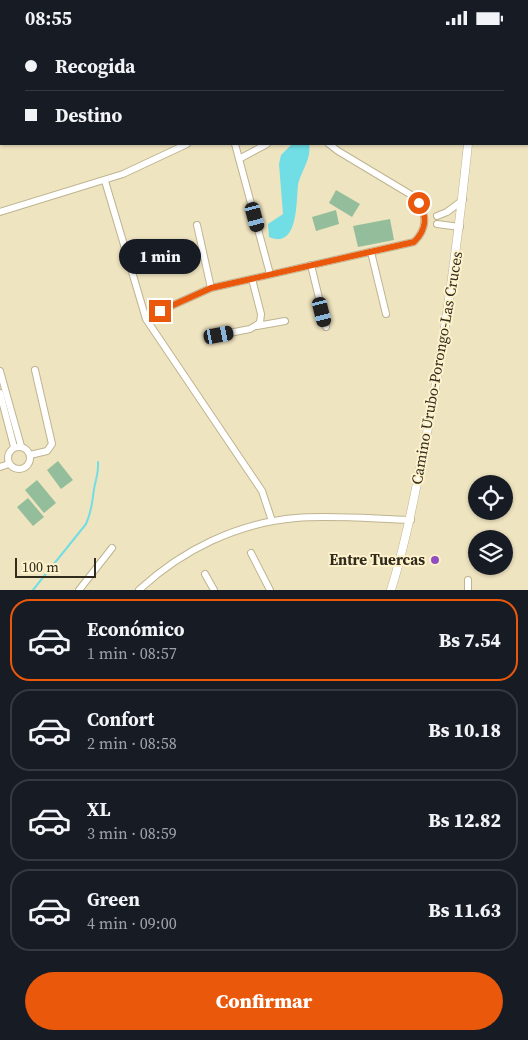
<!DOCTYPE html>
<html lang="es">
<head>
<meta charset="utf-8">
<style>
  body { margin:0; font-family:"Source Serif 4",serif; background:#242831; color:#f1f3f6; height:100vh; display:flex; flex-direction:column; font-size:19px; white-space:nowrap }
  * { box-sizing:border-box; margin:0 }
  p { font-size:16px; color:#9ea1a6 }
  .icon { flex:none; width:28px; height:28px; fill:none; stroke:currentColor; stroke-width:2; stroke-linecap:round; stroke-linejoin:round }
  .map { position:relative; height:555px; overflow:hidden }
  .details { display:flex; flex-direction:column; background:#171b24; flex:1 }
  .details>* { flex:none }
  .guide { position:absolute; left:0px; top:0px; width:529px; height:110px; box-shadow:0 1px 4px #0004; display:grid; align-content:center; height:110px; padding:0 25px; background:#171b24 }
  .fabs { position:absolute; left:468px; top:440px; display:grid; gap:10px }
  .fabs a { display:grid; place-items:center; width:45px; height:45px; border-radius:50%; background:#171b24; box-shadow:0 1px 4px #0004; font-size:25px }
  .scale { position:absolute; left:15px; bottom:12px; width:81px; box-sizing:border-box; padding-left:5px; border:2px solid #302b1d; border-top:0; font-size:14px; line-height:18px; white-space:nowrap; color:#302b1d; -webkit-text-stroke:4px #fdf2cc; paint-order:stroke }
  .end { position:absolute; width:22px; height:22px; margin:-11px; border:6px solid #ea580c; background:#fff; box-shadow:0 0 0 2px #fff }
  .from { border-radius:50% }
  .bubble { position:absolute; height:35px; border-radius:18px; background:#171b24; box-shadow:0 1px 4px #0004; font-size:16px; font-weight:800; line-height:35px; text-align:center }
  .car { position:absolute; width:15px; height:30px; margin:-15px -8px; border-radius:6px; box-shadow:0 0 4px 1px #0007; background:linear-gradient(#222 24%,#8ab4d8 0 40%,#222 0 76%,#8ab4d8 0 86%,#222 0) }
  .guide b { display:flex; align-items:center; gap:18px; height:48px; font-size:19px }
  .guide b+b { border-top:1px solid #363941 }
  .guide i { width:12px; height:12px; background:#f1f3f6 }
  ul { padding:9px 0 0; list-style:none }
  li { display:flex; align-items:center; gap:15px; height:82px; margin:0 10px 8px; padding:0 15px; border:2px solid #363941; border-radius:20px }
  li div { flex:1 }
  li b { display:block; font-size:19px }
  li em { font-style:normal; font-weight:800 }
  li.active { border-color:#ea580c }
  li>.icon { width:45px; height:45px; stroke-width:1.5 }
  .cta { display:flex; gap:10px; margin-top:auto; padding:10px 25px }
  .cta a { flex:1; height:58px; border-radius:30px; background:#ea580c; color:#fff; font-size:20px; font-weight:800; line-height:58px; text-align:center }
  .status { display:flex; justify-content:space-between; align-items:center; height:35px; padding:0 25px; background:#171b24; direction:ltr }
  .status svg { height:14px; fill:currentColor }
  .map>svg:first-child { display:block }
  .green { fill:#94be9b }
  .water { fill:#71dde4 }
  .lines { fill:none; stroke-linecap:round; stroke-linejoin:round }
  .stream { stroke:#71dde4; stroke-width:2 }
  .minor-casing { stroke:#beb490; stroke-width:8 }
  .major-casing { stroke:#beb490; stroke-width:9 }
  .minor { stroke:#fff; stroke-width:6 }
  .major { stroke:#fff; stroke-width:8 }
  .route { stroke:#ea580c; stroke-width:6 }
  .poi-dot { fill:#934dc1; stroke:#fdf2cc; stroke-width:2 }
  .labels { text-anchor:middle; stroke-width:4; stroke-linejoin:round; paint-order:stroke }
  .street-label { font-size:15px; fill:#302b1d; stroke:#fdf2cc }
  .poi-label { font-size:15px; font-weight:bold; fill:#302b1d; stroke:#fdf2cc; text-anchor:end }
</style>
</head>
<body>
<div class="status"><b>08:55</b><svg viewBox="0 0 49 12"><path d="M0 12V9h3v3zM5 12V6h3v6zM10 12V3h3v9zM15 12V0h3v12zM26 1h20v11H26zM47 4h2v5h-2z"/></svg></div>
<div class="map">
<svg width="528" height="555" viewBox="0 0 528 555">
  <rect width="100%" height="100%" fill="#efe4c0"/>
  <g class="green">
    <polygon points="336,155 360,169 352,182 329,168"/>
    <polygon points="336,175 339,189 316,196 312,182"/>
    <polygon points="390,184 394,205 358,212 353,191"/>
    <polygon points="58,426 73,445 61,454 47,435"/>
    <polygon points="37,445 56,468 44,478 25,455"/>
    <polygon points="28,463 44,482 33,491 17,472"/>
  </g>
  <path class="water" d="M292 109H309C312 123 301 136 298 150 296 165 299 215 269 202L268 189 283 179 279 129 281 120Z"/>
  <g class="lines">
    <path class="stream" d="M33 555 86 489C92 476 92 467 94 454 96 443 99 437 98 427"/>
    <defs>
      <g id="minor">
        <polyline points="323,1 324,0"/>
        <polyline points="235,109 270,239"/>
        <polyline points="239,124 267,109"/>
        <polyline points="105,146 146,284 262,456 272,486"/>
        <polyline points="0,177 123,139 187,109"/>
        <polyline points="437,181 447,177 463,165"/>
        <polyline points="437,189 460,192"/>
        <polyline points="197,190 211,253"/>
        <polyline points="371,217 386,279"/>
        <polyline points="311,230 326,292"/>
        <path d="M160 276 211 253 414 207C429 192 427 176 413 161L338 116 329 109"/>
        <polyline points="257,291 285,286"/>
        <polyline points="219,300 250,294 260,288 261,279 252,244"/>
        <polyline points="0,336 21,411"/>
        <polyline points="0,358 14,412"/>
        <circle cx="19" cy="423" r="11"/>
        <polyline points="30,420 47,416 52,409 35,335"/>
        <polyline points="0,432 9,429"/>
        <polyline points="251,518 270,555"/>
        <polyline points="205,539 214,555"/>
        <polyline points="468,545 468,555"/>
        <polyline points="79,555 112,513"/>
        <path d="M139 555C182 515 237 488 296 483 334 480 373 484 411 485"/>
      </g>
      <g id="major">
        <polyline points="480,1 480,0"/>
        <path d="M391 555C405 510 414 464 423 418 444 315 457 213 468 109"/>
      </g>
    </defs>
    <use href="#minor" class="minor-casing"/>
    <use href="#major" class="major-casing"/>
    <use href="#minor" class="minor"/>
    <use href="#major" class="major"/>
  </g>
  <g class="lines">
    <path class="route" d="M160 276 211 253 414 207C426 195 428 183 419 168"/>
  </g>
  <circle class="poi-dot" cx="435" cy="525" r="5"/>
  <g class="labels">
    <g class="street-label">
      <text transform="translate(437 333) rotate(-80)" y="5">Camino Urubo-Porongo-Las Cruces</text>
    </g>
    <g class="poi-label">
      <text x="425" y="530">Entre Tuercas</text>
    </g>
  </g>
</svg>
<div class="fabs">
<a><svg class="icon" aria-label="locate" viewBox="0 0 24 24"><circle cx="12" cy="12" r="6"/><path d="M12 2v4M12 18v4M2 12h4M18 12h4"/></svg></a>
<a><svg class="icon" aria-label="layers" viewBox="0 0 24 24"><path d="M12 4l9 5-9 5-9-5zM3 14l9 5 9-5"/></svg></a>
</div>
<div class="scale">100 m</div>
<i class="end from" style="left:419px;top:168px"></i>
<i class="end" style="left:160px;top:276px"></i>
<div class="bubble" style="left:119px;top:204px;width:82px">1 min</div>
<i class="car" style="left:255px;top:182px;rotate:165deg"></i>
<i class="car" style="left:322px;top:277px;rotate:166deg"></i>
<i class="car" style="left:219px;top:300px;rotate:79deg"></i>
<div class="guide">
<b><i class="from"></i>Recogida</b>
<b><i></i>Destino</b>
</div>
</div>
<section class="details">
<ul>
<li class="active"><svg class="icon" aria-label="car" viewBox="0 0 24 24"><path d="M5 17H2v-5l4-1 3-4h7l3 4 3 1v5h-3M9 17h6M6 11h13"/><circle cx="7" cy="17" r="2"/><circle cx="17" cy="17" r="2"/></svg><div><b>Económico</b><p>1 min · 08:57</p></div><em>Bs 7.54</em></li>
<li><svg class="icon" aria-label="car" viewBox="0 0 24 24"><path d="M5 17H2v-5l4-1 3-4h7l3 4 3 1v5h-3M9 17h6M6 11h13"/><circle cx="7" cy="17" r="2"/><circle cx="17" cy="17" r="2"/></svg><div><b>Confort</b><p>2 min · 08:58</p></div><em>Bs 10.18</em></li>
<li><svg class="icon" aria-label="car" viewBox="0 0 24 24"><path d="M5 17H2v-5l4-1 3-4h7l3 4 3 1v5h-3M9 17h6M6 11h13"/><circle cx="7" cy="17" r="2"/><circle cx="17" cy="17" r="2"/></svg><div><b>XL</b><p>3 min · 08:59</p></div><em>Bs 12.82</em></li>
<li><svg class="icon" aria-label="car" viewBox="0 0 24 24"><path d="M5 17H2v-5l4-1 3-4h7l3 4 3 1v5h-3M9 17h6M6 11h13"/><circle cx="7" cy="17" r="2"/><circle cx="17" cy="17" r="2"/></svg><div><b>Green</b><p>4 min · 09:00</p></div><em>Bs 11.63</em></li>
</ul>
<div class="cta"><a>Confirmar</a></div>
</section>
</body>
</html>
